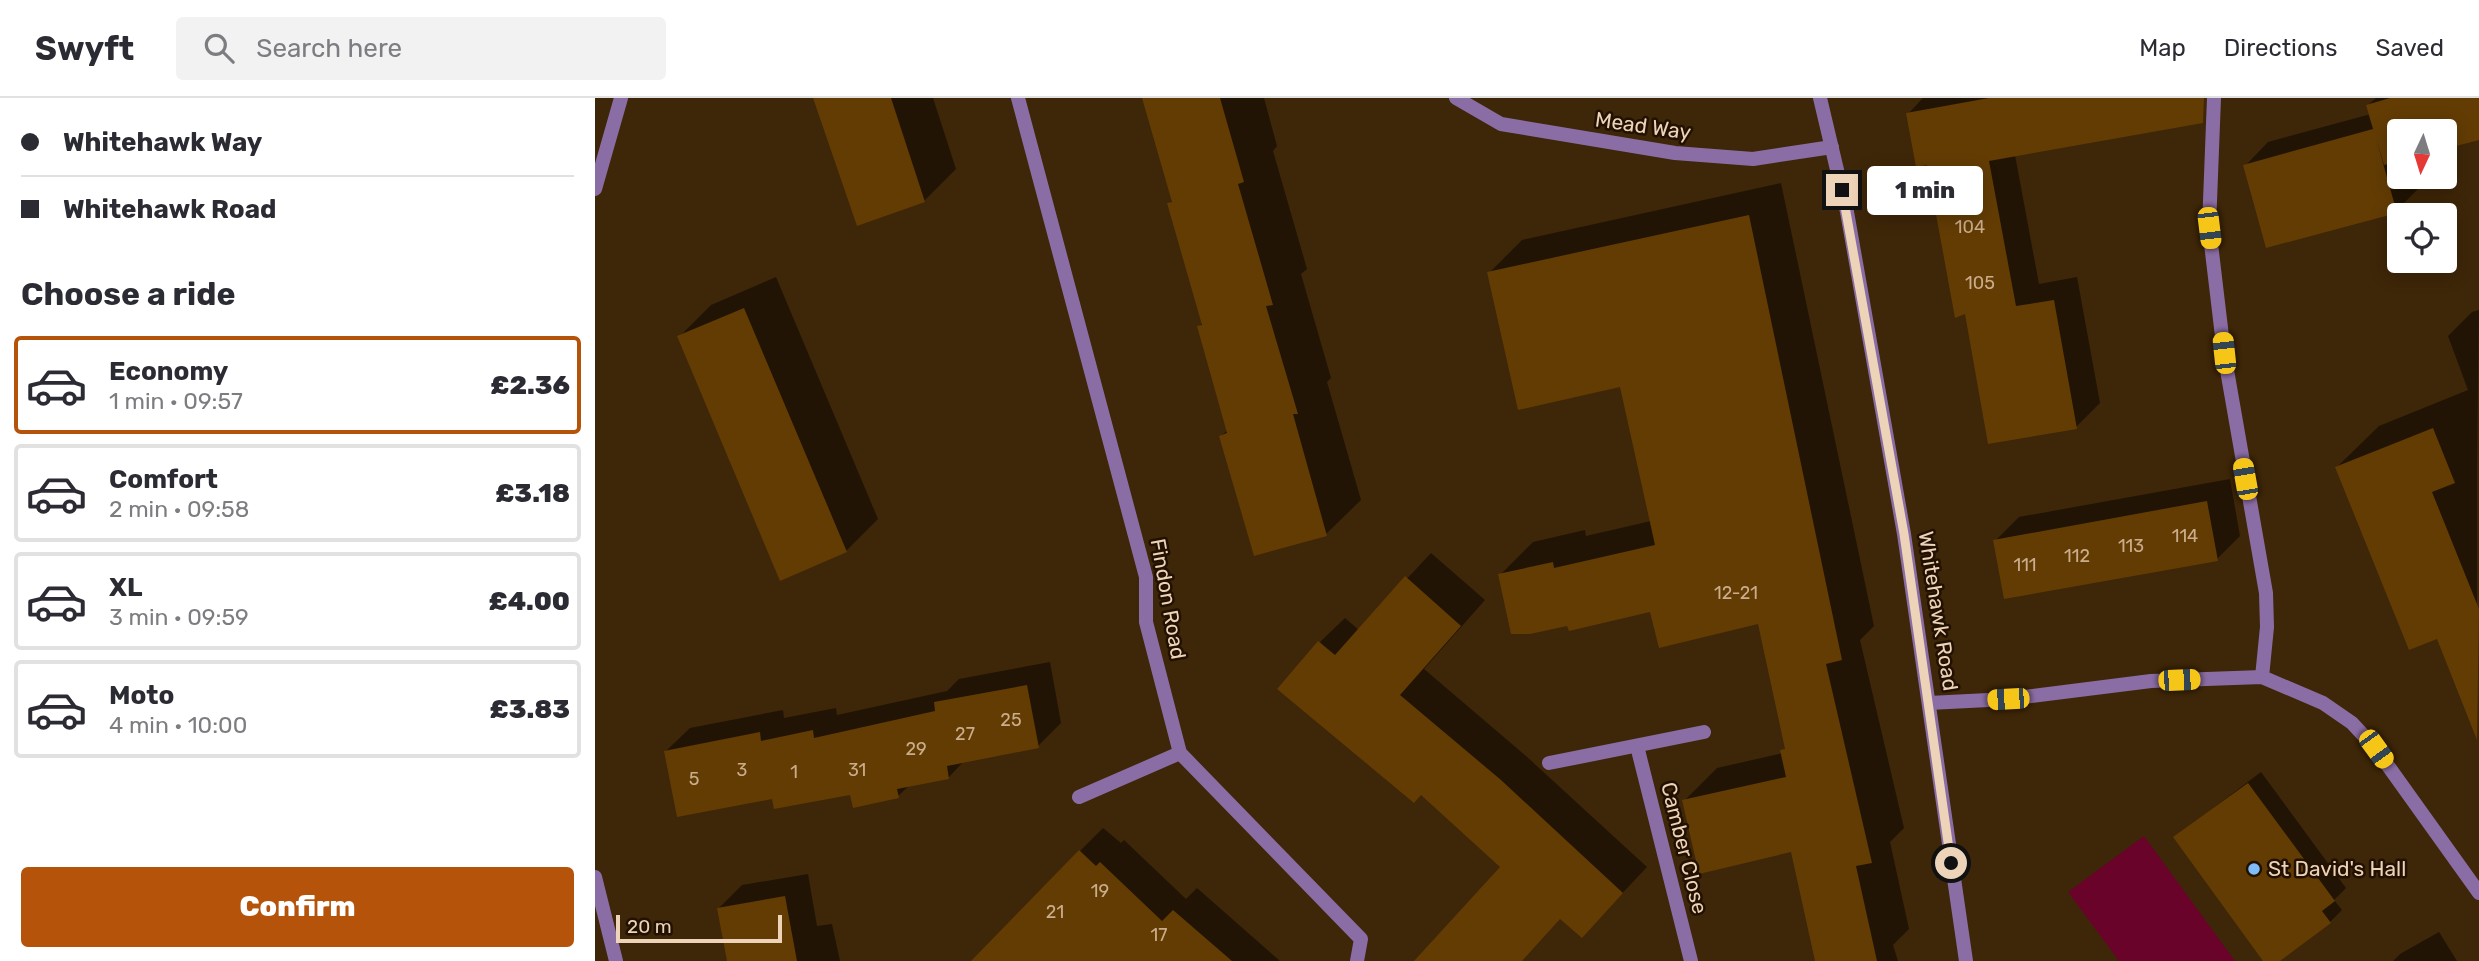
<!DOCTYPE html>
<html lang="en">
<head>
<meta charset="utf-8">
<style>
  body { margin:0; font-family:Rubik,sans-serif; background:#f2f2f3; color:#2b2b33; height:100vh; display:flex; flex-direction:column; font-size:26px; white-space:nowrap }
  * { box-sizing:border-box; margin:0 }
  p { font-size:23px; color:#7c7c81 }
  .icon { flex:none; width:38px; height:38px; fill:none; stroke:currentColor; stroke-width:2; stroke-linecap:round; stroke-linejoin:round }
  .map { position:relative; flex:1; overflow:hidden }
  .sheet { display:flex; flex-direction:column; background:#fff; width:595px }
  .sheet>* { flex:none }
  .banner { display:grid; align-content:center; height:154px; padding:0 21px; background:#fff }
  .needle { width:46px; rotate:184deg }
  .fabs { position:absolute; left:1792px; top:21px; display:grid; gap:14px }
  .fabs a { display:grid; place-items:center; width:70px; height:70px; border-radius:7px; background:#fff; box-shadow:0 4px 18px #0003; font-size:35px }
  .scale { position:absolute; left:21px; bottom:18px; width:166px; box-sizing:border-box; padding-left:7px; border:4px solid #edd3b8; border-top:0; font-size:19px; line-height:24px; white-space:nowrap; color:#edd3b8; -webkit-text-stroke:5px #221000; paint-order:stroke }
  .end { position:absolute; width:32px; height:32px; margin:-16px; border:9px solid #edd3b8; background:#111; box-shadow:0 0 0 4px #111 }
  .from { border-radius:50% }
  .bubble { position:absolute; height:49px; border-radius:7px; background:#fff; box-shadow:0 4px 18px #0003; font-size:23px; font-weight:800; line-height:49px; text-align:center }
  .car { position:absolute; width:21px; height:42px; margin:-21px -10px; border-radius:9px; box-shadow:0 0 5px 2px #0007; background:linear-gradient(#f5c518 24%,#345 0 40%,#f5c518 0 76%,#345 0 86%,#f5c518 0) }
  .banner b { display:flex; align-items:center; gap:24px; height:66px; font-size:26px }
  .banner b+b { border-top:2px solid #e1e1e2 }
  .banner i { width:18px; height:18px; background:#2b2b33 }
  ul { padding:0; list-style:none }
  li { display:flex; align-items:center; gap:21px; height:98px; margin:0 14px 10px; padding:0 7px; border:4px solid #e1e1e2; border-radius:7px }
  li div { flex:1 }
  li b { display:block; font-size:26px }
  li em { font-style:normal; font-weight:800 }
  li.on { border-color:#b45309 }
  li>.icon { width:63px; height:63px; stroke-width:1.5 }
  h2 { padding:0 21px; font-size:32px; line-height:84px }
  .primary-button { display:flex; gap:14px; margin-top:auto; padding:14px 21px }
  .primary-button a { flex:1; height:80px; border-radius:7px; background:#b45309; color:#fff; font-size:28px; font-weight:800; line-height:80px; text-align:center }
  header { display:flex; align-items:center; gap:42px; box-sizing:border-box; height:98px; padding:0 35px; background:#fff; border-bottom:2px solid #e1e1e2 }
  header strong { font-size:33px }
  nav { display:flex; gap:38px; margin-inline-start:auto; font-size:24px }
  .search { width:490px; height:63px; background:#f2f2f3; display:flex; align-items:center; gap:18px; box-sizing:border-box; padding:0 24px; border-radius:7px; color:#7c7c81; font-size:26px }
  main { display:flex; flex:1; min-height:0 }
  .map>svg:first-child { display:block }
  .green { fill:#69032a }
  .shadow { fill:#0007 }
  .building { fill:#633c04 }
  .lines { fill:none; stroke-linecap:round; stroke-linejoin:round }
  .minor { stroke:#8b6da5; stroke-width:14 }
  .route { stroke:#edd3b8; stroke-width:9 }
  .poi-dot { fill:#7ebdf9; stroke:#221000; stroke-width:2.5 }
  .labels { text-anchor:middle; stroke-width:5; stroke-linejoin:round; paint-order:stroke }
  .number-label { font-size:18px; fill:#caad8b }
  .street-label { font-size:21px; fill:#edd3b8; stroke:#221000 }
  .poi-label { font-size:21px; fill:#edd3b8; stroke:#221000; text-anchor:start }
</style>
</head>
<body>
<header>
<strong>Swyft</strong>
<div class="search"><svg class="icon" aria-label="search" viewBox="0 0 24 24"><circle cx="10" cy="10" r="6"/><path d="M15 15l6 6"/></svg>Search here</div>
<nav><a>Map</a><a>Directions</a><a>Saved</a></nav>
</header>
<main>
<section class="sheet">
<div class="banner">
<b><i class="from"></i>Whitehawk Way</b>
<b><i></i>Whitehawk Road</b>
</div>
<h2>Choose a ride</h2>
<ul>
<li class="on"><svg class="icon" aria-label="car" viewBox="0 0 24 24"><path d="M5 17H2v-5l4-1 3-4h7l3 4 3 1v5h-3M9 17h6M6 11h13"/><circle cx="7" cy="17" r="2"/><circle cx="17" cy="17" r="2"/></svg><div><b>Economy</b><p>1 min · 09:57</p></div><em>£2.36</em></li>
<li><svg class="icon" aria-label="car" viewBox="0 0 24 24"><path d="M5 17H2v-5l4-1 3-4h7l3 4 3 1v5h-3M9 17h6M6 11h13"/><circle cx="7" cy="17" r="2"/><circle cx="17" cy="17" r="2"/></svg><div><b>Comfort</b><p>2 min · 09:58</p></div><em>£3.18</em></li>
<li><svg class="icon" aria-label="car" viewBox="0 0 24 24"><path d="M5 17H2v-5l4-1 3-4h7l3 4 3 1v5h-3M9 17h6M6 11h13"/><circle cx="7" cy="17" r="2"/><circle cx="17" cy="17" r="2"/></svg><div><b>XL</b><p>3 min · 09:59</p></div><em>£4.00</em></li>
<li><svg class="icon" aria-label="car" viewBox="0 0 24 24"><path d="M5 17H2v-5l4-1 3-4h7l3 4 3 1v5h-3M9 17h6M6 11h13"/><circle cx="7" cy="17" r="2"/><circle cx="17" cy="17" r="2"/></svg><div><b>Moto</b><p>4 min · 10:00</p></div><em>£3.83</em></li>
</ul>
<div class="primary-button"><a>Confirm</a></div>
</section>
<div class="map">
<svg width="1884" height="863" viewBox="0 0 1884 863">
  <rect width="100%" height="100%" fill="#3e2608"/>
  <polygon class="green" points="1549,738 1640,863 1524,863 1473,794"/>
  <g class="shadow">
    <polygon points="220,0 338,0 361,71 329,103"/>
    <polygon points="549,0 669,0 682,48 678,53 712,171 706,176 736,280 732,284 766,402 731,436 626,338 633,332 604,229 608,224 574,106 578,102"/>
    <polygon points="1328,0 1590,0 1420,57 1444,186 1482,179 1505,305 1481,329 1371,214 1333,65 1313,16"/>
    <polygon points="1781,0 1884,0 1884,40 1850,49 1850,33 1804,33 1804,79 1821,79 1824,90 1801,113 1650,68 1673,44 1776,16 1773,7"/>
    <polygon points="1186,85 1279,528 1265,542 1309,730 1295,744 1314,831 1298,847 1303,863 1222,863 1197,752 1089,703 1122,670 1188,655 1191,648 1164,524 1056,512 973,526 905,477 938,444 990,432 991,438 1056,423 1026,287 894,175 927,142"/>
    <polygon points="181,179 283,421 251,453 84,239 116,207"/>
    <polygon points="1884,212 1882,361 1882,638 1843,539 1742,369 1784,328 1873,292 1853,238 1877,214"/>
    <polygon points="1635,381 1645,438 1622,461 1400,443 1424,419"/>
    <polygon points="836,455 890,502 829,571 931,658 1052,769 987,838 907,769 725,544 750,520 764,532"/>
    <polygon points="455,564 466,625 443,648 370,662 354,679 315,687 303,698 257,695 178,699 71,653 95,630 188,612 189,620 241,610 242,617 352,593 364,581"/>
    <polygon points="1666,674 1751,790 1739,802 1747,812 1735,824 1580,739"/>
    <polygon points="508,730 526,745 529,742 591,801 602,790 685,863 532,863 485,753"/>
    <polygon points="213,776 222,828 237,826 245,863 133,863 123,811 147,787"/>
    <polygon points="1844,834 1862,863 1798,863 1805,856"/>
  </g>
  <g class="building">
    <polygon points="218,0 296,0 330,104 262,128"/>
    <polygon points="547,0 625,0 649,84 643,86 678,207 671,208 703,316 698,316 732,438 659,458 624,338 632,335 602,228 607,227 572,105 577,104"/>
    <polygon points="1394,0 1609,0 1608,25 1394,63 1421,208 1459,202 1482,331 1393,346 1370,216 1360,220 1332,67 1321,69 1311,15"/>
    <polygon points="1795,0 1884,0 1884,42 1850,51 1850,33 1804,33 1804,63 1789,67 1781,40 1802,115 1671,150 1648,67 1778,31 1771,7"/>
    <polygon points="1154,117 1247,562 1231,566 1277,765 1261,768 1282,863 1220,863 1196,754 1104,776 1087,702 1191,679 1185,652 1190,651 1163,526 1064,550 1055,514 974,533 972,528 935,536 916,536 903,476 958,464 959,470 1060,447 1025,289 923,312 892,174"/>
    <polygon points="149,210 252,454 185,483 82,238"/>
    <polygon points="1838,330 1860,385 1837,394 1884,511 1882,642 1842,541 1814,552 1740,369"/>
    <polygon points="1612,403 1623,463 1409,501 1398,442"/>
    <polygon points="810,478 866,528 805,597 906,682 1028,795 987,840 965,821 927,863 819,863 905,769 826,697 819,705 682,591 723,543 740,557"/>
    <polygon points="432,587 444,650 352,668 354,681 302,691 304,700 258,710 255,697 179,711 177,701 82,719 69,653 165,634 166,643 218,632 219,640 340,613 339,604"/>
    <polygon points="1653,685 1740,803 1727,813 1736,825 1685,863 1668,863 1578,739"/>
    <polygon points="484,752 501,768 505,764 567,823 578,812 637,863 376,863"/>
    <polygon points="190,798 202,863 132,863 122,810"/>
  </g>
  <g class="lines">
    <g class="minor">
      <polyline points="423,0 551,479 551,524 585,655 766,841 762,863"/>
      <polyline points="861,0 906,26 1080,55 1158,61 1237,49"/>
      <polyline points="1225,0 1252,114 1309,436 1371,863"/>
      <polyline points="1619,0 1614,129 1629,255 1671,495 1672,529 1667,579"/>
      <polyline points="0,91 26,0"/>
      <polyline points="1334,605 1413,601 1556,583 1667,579 1728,605 1757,625 1781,651 1884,795"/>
      <polyline points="1042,648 1096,863"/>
      <polyline points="954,665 1109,634"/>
      <polyline points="484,699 585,655"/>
      <polyline points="0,779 21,863"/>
    </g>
  </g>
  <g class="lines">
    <polyline class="route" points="1247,92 1309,436 1356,765"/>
  </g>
  <circle class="poi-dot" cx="1659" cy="771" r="7"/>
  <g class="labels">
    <g class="number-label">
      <text x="1375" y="135">104</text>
      <text x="1385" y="191">105</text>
      <text x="1590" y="444">114</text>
      <text x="1536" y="454">113</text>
      <text x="1482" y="464">112</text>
      <text x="1430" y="473">111</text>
      <text x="1141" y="501">12-21</text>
      <text x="416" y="628">25</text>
      <text x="370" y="642">27</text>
      <text x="321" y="657">29</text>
      <text x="147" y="678">3</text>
      <text x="262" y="678">31</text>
      <text x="199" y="680">1</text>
      <text x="99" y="687">5</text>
      <text x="505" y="799">19</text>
      <text x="460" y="820">21</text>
      <text x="564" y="843">17</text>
    </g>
    <g class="street-label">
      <text transform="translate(1048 28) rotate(8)" y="7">Mead Way</text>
      <text transform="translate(573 501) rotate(80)" y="7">Findon Road</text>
      <text transform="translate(1343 513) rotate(81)" y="7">Whitehawk Road</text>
      <text transform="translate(1089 750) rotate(76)" y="7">Camber Close</text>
    </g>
    <g class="poi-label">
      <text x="1673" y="778">St David's Hall</text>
    </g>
  </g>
</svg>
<div class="fabs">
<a><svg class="needle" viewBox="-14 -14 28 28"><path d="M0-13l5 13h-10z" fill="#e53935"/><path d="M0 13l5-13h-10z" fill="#7c7c81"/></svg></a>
<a><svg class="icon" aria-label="locate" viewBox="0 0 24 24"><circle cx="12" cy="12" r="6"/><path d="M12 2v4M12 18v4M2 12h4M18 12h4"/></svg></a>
</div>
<div class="scale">20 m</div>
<i class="end from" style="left:1356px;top:765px"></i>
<i class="end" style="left:1247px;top:92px"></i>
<div class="bubble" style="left:1272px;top:68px;width:116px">1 min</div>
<i class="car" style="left:1614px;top:130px;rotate:173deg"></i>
<i class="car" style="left:1629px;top:255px;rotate:354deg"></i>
<i class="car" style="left:1650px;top:381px;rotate:350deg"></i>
<i class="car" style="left:1584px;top:582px;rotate:88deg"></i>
<i class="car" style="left:1413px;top:601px;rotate:267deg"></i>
<i class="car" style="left:1781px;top:651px;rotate:144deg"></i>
</div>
</main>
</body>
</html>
